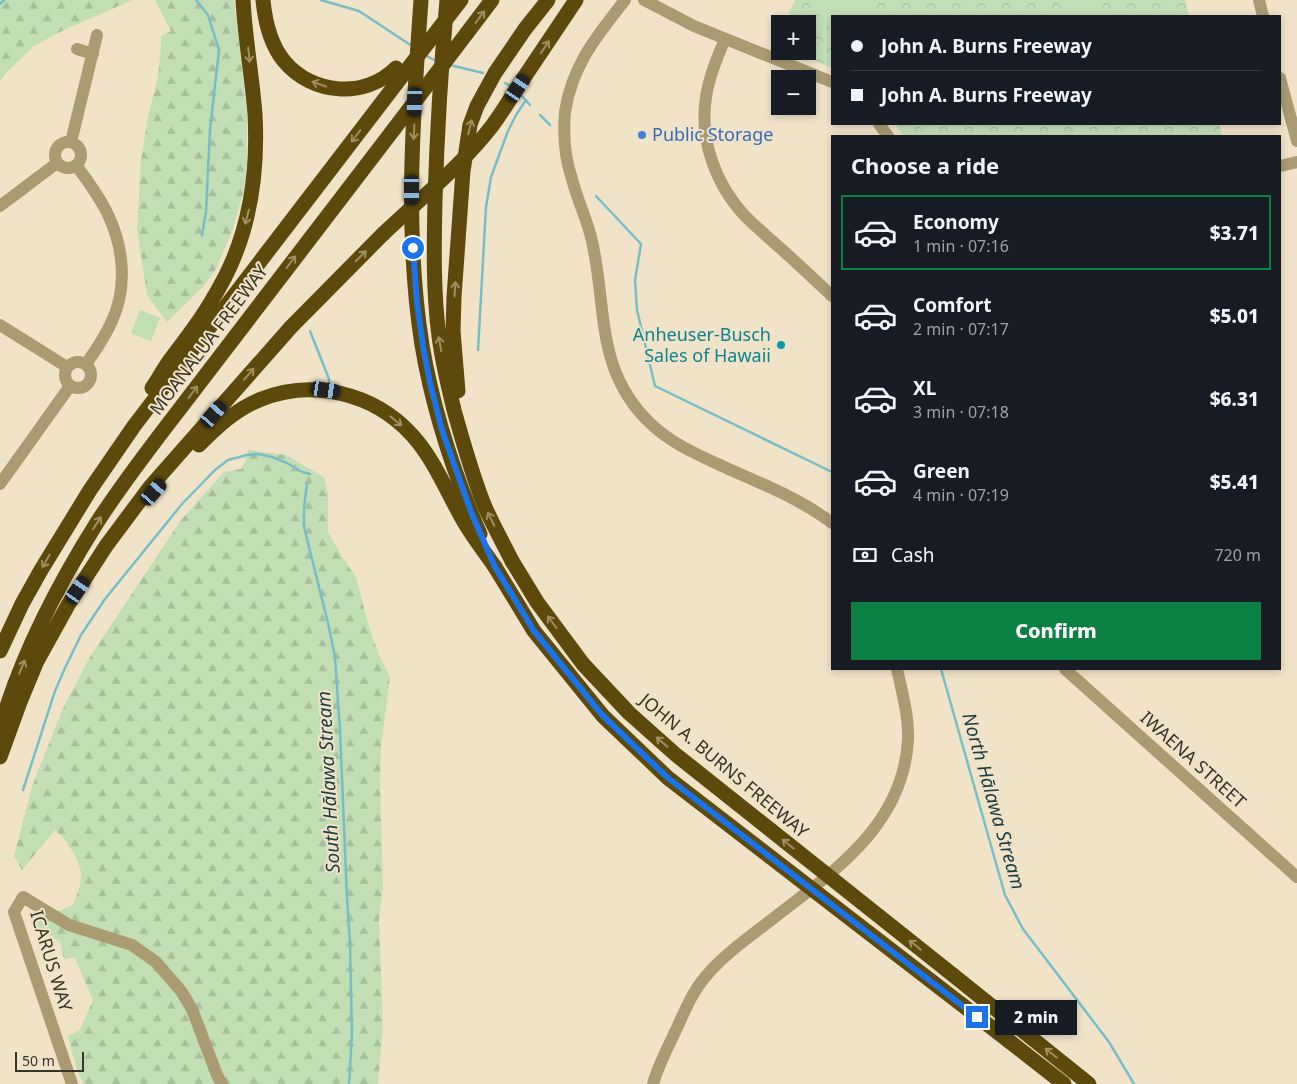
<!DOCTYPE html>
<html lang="en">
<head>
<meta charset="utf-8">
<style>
  body { margin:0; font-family:"Noto Sans",sans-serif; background:#242831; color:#f1f3f6; height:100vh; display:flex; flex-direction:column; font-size:19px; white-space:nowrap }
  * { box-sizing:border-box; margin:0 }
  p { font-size:16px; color:#9ea1a6 }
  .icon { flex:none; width:28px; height:28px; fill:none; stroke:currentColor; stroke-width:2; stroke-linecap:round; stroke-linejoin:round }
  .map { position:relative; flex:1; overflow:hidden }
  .side { position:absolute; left:831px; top:135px; width:450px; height:535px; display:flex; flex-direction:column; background:#171b24; border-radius:0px; box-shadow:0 2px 8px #0003 }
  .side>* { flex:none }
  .top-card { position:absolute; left:831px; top:15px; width:450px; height:110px; border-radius:0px; box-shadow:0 2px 8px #0003; display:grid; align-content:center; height:110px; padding:0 20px; background:#171b24 }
  .tools { position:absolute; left:771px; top:15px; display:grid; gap:10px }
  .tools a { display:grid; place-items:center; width:45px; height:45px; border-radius:0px; background:#171b24; box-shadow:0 2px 8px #0003; font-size:25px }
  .scale { position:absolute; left:15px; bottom:12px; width:69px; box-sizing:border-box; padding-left:5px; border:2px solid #393429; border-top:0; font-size:14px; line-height:18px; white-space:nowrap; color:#393429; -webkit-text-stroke:4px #f1e3c8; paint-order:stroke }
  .end { position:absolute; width:22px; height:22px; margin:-11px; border:6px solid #1a73e8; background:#fff; box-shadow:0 0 0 2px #fff }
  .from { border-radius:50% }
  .bubble { position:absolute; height:35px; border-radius:0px; background:#171b24; box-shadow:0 2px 8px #0003; font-size:16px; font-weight:800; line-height:35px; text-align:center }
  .car { position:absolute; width:15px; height:30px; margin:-15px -8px; border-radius:6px; box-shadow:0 0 4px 1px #0007; background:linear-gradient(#222 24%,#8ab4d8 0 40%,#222 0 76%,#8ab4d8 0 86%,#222 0) }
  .top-card b { display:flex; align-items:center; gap:18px; height:48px; font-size:19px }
  .top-card b+b { border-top:1px solid #363941 }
  .top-card i { width:12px; height:12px; background:#f1f3f6 }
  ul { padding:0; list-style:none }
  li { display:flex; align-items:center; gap:15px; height:75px; margin:0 10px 8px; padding:0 10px; border:2px solid transparent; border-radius:0px }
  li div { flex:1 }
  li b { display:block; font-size:19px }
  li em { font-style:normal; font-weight:800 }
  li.on { border-color:#0b8043 }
  li>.icon { width:45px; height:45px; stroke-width:1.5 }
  h2 { padding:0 20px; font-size:22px; line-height:60px }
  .pay { display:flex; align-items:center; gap:12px; height:55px; padding:0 20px; font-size:19px }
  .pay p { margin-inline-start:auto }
  .primary-button { display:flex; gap:10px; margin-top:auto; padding:10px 20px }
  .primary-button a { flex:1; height:58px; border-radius:0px; background:#0b8043; color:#fff; font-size:20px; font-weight:800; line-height:58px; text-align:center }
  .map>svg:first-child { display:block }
  .forest { fill:url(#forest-firs) }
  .park { fill:url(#park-crowns) }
  .pitch { fill:#c1deb5 }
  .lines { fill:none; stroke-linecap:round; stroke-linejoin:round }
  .stream { stroke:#78bec6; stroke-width:2.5 }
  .minor { stroke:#ab9b72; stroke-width:12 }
  .highway { stroke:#5d490c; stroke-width:15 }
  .highway-bridge { stroke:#5d490c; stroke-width:15 }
  .oneway { stroke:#a08e61 }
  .route { stroke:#1a73e8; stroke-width:6 }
  .shop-dot { fill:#3f7fe0; stroke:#f1e3c8; stroke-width:2 }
  .culture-dot { fill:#0f9aa8; stroke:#f1e3c8; stroke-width:2 }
  .labels { text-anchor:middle; stroke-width:4; stroke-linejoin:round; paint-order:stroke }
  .shop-label { font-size:18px; fill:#366cbe; stroke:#f1e3c8; text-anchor:start }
  .culture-label { font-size:18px; fill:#0d838f; stroke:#f1e3c8; text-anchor:end }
  .street-label { font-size:18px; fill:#393429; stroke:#f1e3c8 }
  .water-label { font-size:19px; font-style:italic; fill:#193c40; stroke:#f1e3c8 }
</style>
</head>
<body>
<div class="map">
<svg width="1297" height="1084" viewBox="0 0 1297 1084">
  <defs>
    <pattern id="forest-firs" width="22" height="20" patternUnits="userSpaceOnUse" patternTransform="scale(1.25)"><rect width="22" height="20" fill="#c1deb5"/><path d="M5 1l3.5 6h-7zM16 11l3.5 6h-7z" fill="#a7bf9c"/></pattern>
    <pattern id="park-crowns" width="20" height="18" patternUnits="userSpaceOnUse" patternTransform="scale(1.25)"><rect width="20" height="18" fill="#c1deb5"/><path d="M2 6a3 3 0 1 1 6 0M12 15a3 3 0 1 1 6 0" fill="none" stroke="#a7bf9c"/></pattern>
  </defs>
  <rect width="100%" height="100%" fill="#f1e3c8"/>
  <g class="forest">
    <polygon points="0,0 132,0 60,32 34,46 7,72 0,81"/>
    <polygon points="155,0 234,0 247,113 247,161 245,185 233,229 216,269 204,286 167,322 147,295 137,229 141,160 149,112 158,77 161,47 161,36 171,31"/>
    <path d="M248 450 286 455 324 477 328 494V532L343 558 356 577 368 624 379 655 390 677 381 747 380 780 383 887 379 920 383 1025 378 1084H83L74 1060 68 1036 80 1030 93 1000 75 958H68L66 960 63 956 60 942 34 925 37 921 73 905C76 896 82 885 81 874 80 860 66 839 55 830L22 870 14 856 33 784 64 706 90 657 181 520 224 472 241 469 245 462Z"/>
  </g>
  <g class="park">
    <polygon points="795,0 1185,0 1189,16 832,16 832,68 792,51 808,51 808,24 784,24"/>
    <polygon points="895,124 1219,124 1222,136 904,136"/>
  </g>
  <g class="pitch">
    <polygon points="825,0 872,0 874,16 832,16 832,29 817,13 817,8"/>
    <polygon points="1063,0 1106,0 1096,16 1057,16 1065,2"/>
    <polygon points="140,310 160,318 151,341 131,333"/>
  </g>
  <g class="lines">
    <g class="stream">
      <polyline points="196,0 208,15 219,50 210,130 206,212 202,235"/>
      <polyline points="321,0 359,11 412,46"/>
      <polyline points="0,4 4,0"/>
      <polyline points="425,55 434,60 438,61"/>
      <polyline points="450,65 483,73"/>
      <polyline points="505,83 511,86"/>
      <polyline points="519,93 530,105"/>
      <polyline points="540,115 550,125"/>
      <polyline points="596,196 641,244 635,280 637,310 655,386 832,472"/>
      <polyline points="310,331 329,379 329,387"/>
      <polyline points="478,350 486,207 491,177 508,131 516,115 526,100"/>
      <polyline points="307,483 304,508 304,527 328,623 335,657 340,730 347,897 350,943 352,1035 349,1084"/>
      <polyline points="941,669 1005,895 1023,929 1109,1042 1134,1084"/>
      <polyline points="23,790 55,691 65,668 81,635 105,599 182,504 215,470 228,460 247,455 259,454 272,457 287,463 302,472 310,474"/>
    </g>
    <g class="minor">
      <path d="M625 0C597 36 572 65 565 112 563 134 565 158 572 179 577 199 586 217 591 237 608 305 593 369 651 424 671 443 696 454 722 466 760 483 799 498 832 523"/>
      <polyline points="644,0 694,26 832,82"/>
      <polyline points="1259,0 1263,16"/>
      <path d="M725 39C717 58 709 77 706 97 699 140 716 185 745 216 756 227 768 237 779 247 797 263 815 280 832 296"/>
      <polyline points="77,49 93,54"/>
      <polyline points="1280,78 1297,141"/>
      <polyline points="879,124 888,136"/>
      <circle cx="68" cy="155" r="13"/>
      <polyline points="71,142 97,35"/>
      <path d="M76 165C88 182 101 198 109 217 124 249 127 289 112 321 105 337 96 350 86 364"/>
      <polyline points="1280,166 1297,162"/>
      <polyline points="0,206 57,163"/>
      <polyline points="0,325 67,367"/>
      <circle cx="78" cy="375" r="13"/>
      <polyline points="0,484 70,386"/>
      <polyline points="1065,669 1297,877"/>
      <polyline points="72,1084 14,912 23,897 69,925 132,945 156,962 181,991 192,1009 217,1075 222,1084"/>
      <path d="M653 1084C658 1066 667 1049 675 1032 684 1013 692 992 706 976 723 956 745 940 766 924 828 875 903 829 908 740 909 716 902 692 897 669"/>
    </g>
    <g class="highway">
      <path d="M263 0C265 21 270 44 284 61 312 95 365 99 396 68"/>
      <path d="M421 0C413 114 404 231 422 345 433 410 454 474 480 534"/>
      <path d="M447 0C441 66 437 133 435 200 434 245 433 291 439 336 442 361 448 385 454 410 463 442 472 475 485 507 493 525 503 543 512 561"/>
      <polyline points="467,33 492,0"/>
      <polyline points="517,88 576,0"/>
      <path d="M152 388C159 378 165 366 173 356 181 345 190 334 198 322 208 308 217 292 225 277 251 226 258 169 255 114 252 76 245 38 243 0"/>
      <polyline points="458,391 453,331 454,297 463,171 470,125 477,106 495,73 525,29 548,0"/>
      <path d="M199 445C217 427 235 410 259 400 312 378 374 393 412 435 434 459 447 492 463 520 472 536 484 551 495 567"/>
      <polyline points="0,651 22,604 41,570 90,490 134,426 396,84"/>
      <path d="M0 729C21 655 57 586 98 521 131 470 171 421 208 372 270 291 332 210 394 129"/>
      <polyline points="0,757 20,702 37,661 68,605 106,546 150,487 291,327 383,234"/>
      <polyline points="953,975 1089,1084"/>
      <polyline points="1009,1041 1064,1084"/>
    </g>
    <g class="highway-bridge">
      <polyline points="396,84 461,0"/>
      <polyline points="394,129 467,33"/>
      <path d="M383 234C420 199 461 166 492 126 501 114 509 101 517 88"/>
      <polyline points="512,561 537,602 583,664 629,713 675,754 953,975"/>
      <polyline points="495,567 534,631 603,716 668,778 1009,1041"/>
    </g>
  </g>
  <defs><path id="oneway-shaft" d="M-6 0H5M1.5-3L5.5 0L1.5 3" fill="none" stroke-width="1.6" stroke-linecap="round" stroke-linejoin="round" transform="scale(1.25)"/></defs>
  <g class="oneway">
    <use href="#oneway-shaft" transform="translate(480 17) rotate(-53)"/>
    <use href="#oneway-shaft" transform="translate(545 47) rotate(-56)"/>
    <use href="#oneway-shaft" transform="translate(249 55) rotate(84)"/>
    <use href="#oneway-shaft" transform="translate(319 84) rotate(-161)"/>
    <use href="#oneway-shaft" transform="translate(470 127) rotate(-76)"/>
    <use href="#oneway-shaft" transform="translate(414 132) rotate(93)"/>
    <use href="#oneway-shaft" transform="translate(356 136) rotate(127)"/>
    <use href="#oneway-shaft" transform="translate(247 217) rotate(105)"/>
    <use href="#oneway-shaft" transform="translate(361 256) rotate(-45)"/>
    <use href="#oneway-shaft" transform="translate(291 262) rotate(-53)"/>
    <use href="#oneway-shaft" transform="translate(455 289) rotate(-86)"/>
    <use href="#oneway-shaft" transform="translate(440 344) rotate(-100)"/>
    <use href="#oneway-shaft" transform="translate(249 374) rotate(-49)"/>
    <use href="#oneway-shaft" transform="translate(193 392) rotate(-53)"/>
    <use href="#oneway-shaft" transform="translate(396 421) rotate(39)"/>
    <use href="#oneway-shaft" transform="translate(491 519) rotate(-116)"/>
    <use href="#oneway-shaft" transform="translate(97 523) rotate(-57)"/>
    <use href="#oneway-shaft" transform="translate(46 561) rotate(120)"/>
    <use href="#oneway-shaft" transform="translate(552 622) rotate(-127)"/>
    <use href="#oneway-shaft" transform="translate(22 667) rotate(-67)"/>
    <use href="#oneway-shaft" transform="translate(662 742) rotate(-139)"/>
    <use href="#oneway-shaft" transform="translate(788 844) rotate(-141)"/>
    <use href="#oneway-shaft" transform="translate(915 945) rotate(-141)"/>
    <use href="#oneway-shaft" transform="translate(1051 1053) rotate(-141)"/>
  </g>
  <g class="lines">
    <polyline class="route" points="413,248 417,304 423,346 430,383 442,430 471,512 495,567 534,631 603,716 668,778 977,1017"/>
  </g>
  <circle class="shop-dot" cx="642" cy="135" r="5"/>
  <circle class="culture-dot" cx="781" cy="345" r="5"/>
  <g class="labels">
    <g class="shop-label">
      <text x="652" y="141">Public Storage</text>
    </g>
    <g class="culture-label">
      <text x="771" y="341">Anheuser-Busch<tspan x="771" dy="21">Sales of Hawaii</tspan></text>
    </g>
    <g class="street-label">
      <text transform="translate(209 340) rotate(-53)" y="6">MOANALUA FREEWAY</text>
      <text transform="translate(1193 760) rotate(42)" y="6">IWAENA STREET</text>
      <text transform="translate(724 766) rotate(40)" y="6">JOHN A. BURNS FREEWAY</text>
      <text transform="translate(51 961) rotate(73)" y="6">ICARUS WAY</text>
    </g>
    <g class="water-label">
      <text transform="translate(328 782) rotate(-93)" y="7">South Hālawa Stream</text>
      <text transform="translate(994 801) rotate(74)" y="7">North Hālawa Stream</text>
    </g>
  </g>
</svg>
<div class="tools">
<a>+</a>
<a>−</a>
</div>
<div class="scale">50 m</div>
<i class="end from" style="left:413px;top:248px"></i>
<i class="end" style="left:977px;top:1017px"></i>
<div class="bubble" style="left:995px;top:1000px;width:82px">2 min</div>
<i class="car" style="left:518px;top:88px;rotate:34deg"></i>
<i class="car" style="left:415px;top:102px;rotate:182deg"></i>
<i class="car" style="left:412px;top:190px;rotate:180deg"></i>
<i class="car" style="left:326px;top:390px;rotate:99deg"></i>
<i class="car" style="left:214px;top:414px;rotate:41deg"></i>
<i class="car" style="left:154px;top:492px;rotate:41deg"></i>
<i class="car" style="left:78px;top:590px;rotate:35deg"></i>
<div class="top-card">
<b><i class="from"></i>John A. Burns Freeway</b>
<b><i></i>John A. Burns Freeway</b>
</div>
<section class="side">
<h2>Choose a ride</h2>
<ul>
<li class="on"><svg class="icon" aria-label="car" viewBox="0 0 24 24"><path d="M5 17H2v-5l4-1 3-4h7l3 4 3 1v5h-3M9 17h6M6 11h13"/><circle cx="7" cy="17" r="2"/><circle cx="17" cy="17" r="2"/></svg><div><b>Economy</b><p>1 min · 07:16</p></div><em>$3.71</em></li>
<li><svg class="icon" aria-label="car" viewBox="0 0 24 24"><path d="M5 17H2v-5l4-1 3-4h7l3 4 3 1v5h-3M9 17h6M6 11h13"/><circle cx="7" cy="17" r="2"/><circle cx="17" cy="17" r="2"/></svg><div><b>Comfort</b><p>2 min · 07:17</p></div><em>$5.01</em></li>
<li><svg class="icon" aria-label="car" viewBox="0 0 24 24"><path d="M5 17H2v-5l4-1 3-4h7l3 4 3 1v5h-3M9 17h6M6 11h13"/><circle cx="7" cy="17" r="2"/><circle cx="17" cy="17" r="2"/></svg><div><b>XL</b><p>3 min · 07:18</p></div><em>$6.31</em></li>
<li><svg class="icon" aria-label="car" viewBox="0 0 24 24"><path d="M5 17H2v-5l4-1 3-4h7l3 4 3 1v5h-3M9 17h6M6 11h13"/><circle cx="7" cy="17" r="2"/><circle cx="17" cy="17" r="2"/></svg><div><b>Green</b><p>4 min · 07:19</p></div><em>$5.41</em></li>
</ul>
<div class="pay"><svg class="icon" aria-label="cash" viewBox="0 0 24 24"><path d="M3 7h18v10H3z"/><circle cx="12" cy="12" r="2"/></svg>Cash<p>720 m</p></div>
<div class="primary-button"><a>Confirm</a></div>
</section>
</div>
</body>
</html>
